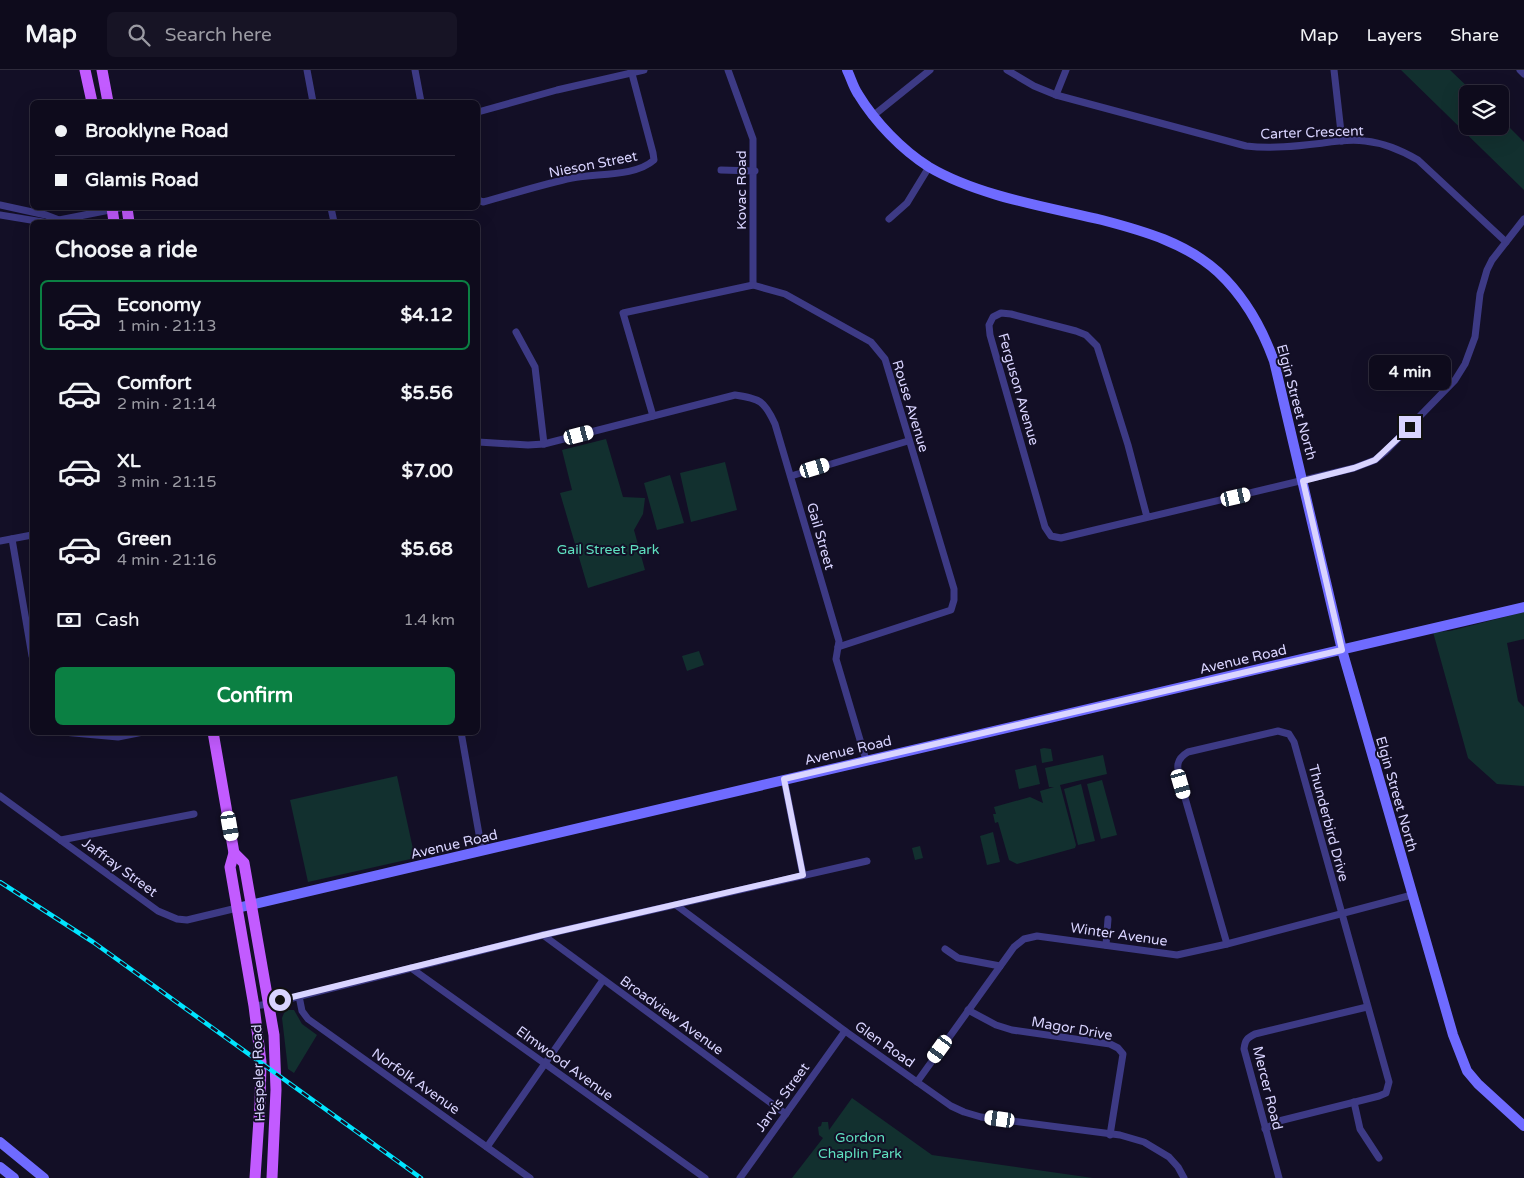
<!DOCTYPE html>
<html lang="en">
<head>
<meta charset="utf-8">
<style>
  body { margin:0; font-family:"Varela Round",sans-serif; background:#171425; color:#f1f3f6; height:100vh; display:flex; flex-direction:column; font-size:19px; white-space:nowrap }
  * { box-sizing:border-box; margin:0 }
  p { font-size:16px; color:#9b9ba3 }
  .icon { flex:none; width:28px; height:28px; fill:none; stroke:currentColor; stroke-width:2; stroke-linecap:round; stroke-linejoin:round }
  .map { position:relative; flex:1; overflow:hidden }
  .drawer { position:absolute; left:30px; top:150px; width:450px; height:515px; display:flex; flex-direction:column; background:#0e0b1c; border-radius:8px; box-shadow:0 5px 20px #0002,0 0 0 1px #2e2b3b }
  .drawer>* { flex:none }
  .guide { position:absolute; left:30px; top:30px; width:450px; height:110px; border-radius:8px; box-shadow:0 5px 20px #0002,0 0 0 1px #2e2b3b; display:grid; align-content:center; height:110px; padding:0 25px; background:#0e0b1c }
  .buttons { position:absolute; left:1459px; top:15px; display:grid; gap:10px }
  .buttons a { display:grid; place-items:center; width:50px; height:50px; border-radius:8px; background:#0e0b1c; box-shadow:0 5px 20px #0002,0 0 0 1px #2e2b3b; font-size:25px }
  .end { position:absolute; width:22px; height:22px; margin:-11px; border:6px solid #d9d4ff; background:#111; box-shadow:0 0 0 2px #111 }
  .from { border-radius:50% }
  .bubble { position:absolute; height:35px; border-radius:8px; background:#0e0b1c; box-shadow:0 5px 20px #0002,0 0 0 1px #2e2b3b; font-size:16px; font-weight:800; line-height:35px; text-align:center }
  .car { position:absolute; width:15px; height:30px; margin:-15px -8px; border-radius:6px; box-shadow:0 0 4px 1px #0007; background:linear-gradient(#fff 24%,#345 0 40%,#fff 0 76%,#345 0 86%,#fff 0) }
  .guide b { display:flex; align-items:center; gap:18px; height:48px; font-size:19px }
  .guide b+b { border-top:1px solid #2e2b3b }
  .guide i { width:12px; height:12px; background:#f1f3f6 }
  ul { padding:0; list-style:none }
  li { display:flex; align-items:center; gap:15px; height:70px; margin:0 10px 8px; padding:0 15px; border:2px solid transparent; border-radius:8px }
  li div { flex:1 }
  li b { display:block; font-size:19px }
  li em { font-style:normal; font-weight:800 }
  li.current { border-color:#0b8043 }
  li>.icon { width:45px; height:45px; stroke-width:1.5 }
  h2 { padding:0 25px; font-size:22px; line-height:60px }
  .pay { display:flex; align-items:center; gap:12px; height:55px; padding:0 25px; font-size:19px }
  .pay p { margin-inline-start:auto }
  .primary-button { display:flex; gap:10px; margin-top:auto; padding:10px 25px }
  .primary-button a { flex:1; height:58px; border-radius:8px; background:#0b8043; color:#fff; font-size:20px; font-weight:800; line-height:58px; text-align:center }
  header { display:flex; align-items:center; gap:30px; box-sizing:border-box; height:70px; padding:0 25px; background:#0e0b1c; border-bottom:1px solid #2e2b3b }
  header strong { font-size:24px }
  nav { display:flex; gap:28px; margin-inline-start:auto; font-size:18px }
  .search { width:350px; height:45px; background:#171425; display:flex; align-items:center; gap:12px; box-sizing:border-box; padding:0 18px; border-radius:8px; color:#9b9ba3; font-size:19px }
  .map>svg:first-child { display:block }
  .green { fill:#12302f }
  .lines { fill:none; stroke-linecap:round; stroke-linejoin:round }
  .street { stroke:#3d3a85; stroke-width:7 }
  .secondary { stroke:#6f6bff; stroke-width:10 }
  .primary { stroke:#c25bff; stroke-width:11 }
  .rail-casing { stroke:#00e5ff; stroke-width:4.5 }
  .rail { stroke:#130f26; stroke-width:2.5; stroke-dasharray:8; stroke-linecap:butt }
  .route { stroke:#d9d4ff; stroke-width:6 }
  .labels { text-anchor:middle; stroke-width:4; stroke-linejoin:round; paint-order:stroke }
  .street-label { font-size:14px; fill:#d9d4ff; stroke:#130f26 }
  .park-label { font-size:14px; fill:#5fe0c0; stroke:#130f26 }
</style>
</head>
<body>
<header>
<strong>Map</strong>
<div class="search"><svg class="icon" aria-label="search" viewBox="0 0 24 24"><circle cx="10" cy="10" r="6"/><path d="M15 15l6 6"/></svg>Search here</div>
<nav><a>Map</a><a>Layers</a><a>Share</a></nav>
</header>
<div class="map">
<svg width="1524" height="1108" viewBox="0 0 1524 1108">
  <rect width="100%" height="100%" fill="#130f26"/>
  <g class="green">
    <polygon points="1401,0 1450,0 1475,24 1468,24 1468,56 1500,56 1500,48 1524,72 1524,120"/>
    <polygon points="606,369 623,427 645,428 643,444 634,460 645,500 588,518 560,423 572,420 562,380"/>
    <polygon points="725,392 737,440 691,452 680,403"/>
    <polygon points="670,405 684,453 657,460 644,413"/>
    <polygon points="1524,542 1524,569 1507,573 1518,631 1524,637 1524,716 1497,714 1468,688 1433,562 1450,561"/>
    <polygon points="699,581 704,595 687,601 682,586"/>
    <polygon points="1044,678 1051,679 1053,691 1042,693 1040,679"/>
    <polygon points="1103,685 1107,704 1060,715 1076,775 1075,778 1017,794 1009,790 998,752 995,753 993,744 996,744 994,737 1030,727 1043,733 1040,721 1054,717 1049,717 1045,698"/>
    <polygon points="1036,695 1040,714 1019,719 1015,700"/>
    <polygon points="397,706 415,788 308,812 290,730"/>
    <polygon points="1102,710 1117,765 1101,769 1087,714"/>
    <polygon points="1081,714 1095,771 1078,775 1064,719"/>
    <polygon points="993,762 1000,792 987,795 980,766"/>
    <polygon points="920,776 923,788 915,790 912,778"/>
    <polygon points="288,940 294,940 302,954 317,965 294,1003 288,999 282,948 284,943"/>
    <polygon points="852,1028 932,1085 1093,1108 792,1108 823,1068 819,1065 818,1057 821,1056 822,1052 828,1052 829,1060"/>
  </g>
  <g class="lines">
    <g class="street">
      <polyline points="307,0 313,32"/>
      <polyline points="415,0 421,32"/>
      <polyline points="728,0 753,69 753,215"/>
      <path d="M1007 0 1034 16 1056 25 1246 76C1272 79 1297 76 1323 73 1336 71 1351 69 1365 71 1385 73 1401 80 1418 90L1506 172"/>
      <polyline points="1334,0 1342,71"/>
      <polyline points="1520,0 1524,4"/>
      <polyline points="1056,25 1066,0"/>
      <polyline points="478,42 557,20 644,0"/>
      <polyline points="874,45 930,0"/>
      <polyline points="721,100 755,101"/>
      <path d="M478 130 483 132C513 124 543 114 572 108 597 103 635 107 654 90L653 83 631 0"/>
      <polyline points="0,135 46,145 59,150"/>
      <polyline points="331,138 334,152"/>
      <polyline points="0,145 43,152"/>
      <polyline points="889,149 907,133 929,97"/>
      <polyline points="54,152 59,150 120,138"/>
      <polyline points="516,262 535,297 544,374"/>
      <polyline points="653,346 623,243 753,215 785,224 871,272 885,289 954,519 954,530 951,540 838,577"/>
      <path d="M478 372 528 375 544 374 735 325C760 329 764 330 775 354L839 571 836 589 866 690"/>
      <polyline points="791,406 908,371"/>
      <polyline points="1147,447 1128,375 1097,276 1086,265 1076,261 1011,244 1001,243 993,247 989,255 990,265 1045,457 1051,466 1061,468 1354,398 1375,390 1385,382 1455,310 1465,294 1475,267 1480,224 1487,200 1492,190 1524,149"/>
      <polyline points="12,469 32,586"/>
      <polyline points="0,471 32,465"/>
      <polyline points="63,662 118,667 143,662"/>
      <polyline points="461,662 482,781"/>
      <polyline points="784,709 803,805"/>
      <polyline points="0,726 158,841 177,849 187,850 237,838"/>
      <polyline points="61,770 194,744"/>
      <polyline points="676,835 845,961 951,1036 964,1042 981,1047 1120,1065 1144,1072 1169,1087 1178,1097 1184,1108"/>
      <polyline points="543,865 786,1044"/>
      <path d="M1227 874 1181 714C1178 700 1173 691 1188 682L1278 661 1289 664 1294 672 1389 1012 1386 1023 1379 1026 1279 1051 1265 1059"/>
      <polyline points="1106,875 1108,849"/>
      <polyline points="945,879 958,888 1000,896"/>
      <polyline points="411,898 705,1108"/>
      <polyline points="299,926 302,941 308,949 530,1108"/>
      <polyline points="254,936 269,934 543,865 867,791"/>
      <polyline points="968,940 996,955 1012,960 1110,974 1118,978 1123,984 1110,1065"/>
      <polyline points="917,1012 1014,877 1024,869 1037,866 1177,885 1227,874 1412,825"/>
      <polyline points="1354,1032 1360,1059 1379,1088"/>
      <polyline points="487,1077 603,910"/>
      <polyline points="740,1108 845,961"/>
      <path d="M1279 1108 1244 979C1245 970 1247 968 1255 964L1367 937"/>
    </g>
    <g class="secondary">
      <path d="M847 0C851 8 853 17 858 24 875 52 902 80 929 97 978 126 1047 137 1102 150 1144 161 1186 173 1218 202 1245 227 1262 258 1274 291L1342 580 1453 965 1467 1001 1478 1014 1524 1056"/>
      <polyline points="237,838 1524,537"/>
      <polyline points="0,1072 44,1108"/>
      <polyline points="0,1097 14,1108"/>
    </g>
    <g class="primary">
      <polyline points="85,0 92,32"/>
      <polyline points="102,0 108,32"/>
      <polyline points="112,138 114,152"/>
      <polyline points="127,138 129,152"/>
      <polyline points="213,662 234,783 230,797 254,936 261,992 260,1034 255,1108"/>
      <polyline points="234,783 244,793 274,965 276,1020 272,1108"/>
    </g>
    <defs>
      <polyline id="rail" points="0,812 93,872 421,1108"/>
    </defs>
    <use href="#rail" class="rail-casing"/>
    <use href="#rail" class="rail"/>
  </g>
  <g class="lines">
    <polyline class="route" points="280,930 543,865 803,805 784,709 1342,580 1303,411 1354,398 1375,390 1410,357"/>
  </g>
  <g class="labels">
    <g class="street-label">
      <text transform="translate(1312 62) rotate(-2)" y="5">Carter Crescent</text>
      <text transform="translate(593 94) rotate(-11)" y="5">Nieson Street</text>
      <text transform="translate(741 120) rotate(-90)" y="5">Kovac Road</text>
      <text transform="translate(1019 319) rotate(74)" y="5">Ferguson Avenue</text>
      <text transform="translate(1297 332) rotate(75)" y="5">Elgin Street North</text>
      <text transform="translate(911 336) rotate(73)" y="5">Rouse Avenue</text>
      <text transform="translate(821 466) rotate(74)" y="5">Gail Street</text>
      <text transform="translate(1243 589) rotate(-13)" y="5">Avenue Road</text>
      <text transform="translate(848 680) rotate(-13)" y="5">Avenue Road</text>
      <text transform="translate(1397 724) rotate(74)" y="5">Elgin Street North</text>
      <text transform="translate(1329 753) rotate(75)" y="5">Thunderbird Drive</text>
      <text transform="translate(454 774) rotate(-13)" y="5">Avenue Road</text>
      <text transform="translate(120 797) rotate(36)" y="5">Jaffray Street</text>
      <text transform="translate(1119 864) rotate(8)" y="5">Winter Avenue</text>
      <text transform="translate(672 945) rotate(36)" y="5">Broadview Avenue</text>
      <text transform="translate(1072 958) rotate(10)" y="5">Magor Drive</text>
      <text transform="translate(885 974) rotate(35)" y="5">Glen Road</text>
      <text transform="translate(565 993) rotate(36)" y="5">Elmwood Avenue</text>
      <text transform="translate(258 1003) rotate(-92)" y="5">Hespeler Road</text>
      <text transform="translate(416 1011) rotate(35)" y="5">Norfolk Avenue</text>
      <text transform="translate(1268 1018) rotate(76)" y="5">Mercer Road</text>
      <text transform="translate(782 1027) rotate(-54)" y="5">Jarvis Street</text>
    </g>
    <g class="park-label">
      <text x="608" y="484">Gail Street Park</text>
      <text x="860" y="1072">Gordon<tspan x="860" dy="16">Chaplin Park</tspan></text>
    </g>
  </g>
</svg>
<div class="buttons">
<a><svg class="icon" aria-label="layers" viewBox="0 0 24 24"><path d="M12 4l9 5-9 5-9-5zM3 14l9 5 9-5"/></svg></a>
</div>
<i class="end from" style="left:280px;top:930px"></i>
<i class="end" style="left:1410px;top:357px"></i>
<div class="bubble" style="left:1369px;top:285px;width:82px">4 min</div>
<i class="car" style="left:579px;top:365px;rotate:75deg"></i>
<i class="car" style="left:815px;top:398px;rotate:73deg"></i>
<i class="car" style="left:1236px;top:427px;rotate:77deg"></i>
<i class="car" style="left:1181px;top:714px;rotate:164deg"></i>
<i class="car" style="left:230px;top:756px;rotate:170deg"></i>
<i class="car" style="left:940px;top:979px;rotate:216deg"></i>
<i class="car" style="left:1000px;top:1049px;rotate:278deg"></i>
<div class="guide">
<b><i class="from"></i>Brooklyne Road</b>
<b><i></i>Glamis Road</b>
</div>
<section class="drawer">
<h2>Choose a ride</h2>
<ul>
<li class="current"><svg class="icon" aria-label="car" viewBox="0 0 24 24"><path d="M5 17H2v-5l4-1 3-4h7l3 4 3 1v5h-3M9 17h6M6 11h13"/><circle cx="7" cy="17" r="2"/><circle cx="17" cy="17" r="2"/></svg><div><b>Economy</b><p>1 min · 21:13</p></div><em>$4.12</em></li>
<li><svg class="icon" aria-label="car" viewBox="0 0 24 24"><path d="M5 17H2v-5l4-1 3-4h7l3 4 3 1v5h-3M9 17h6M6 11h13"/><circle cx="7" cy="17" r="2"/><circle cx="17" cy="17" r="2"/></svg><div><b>Comfort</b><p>2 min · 21:14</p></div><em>$5.56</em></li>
<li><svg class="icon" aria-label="car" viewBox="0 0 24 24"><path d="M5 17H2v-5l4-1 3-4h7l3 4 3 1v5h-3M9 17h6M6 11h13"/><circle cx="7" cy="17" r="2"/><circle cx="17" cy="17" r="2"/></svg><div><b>XL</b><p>3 min · 21:15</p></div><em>$7.00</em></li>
<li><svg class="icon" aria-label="car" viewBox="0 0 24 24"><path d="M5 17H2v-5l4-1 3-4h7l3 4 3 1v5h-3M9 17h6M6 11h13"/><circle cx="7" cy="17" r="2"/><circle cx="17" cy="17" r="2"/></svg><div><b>Green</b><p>4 min · 21:16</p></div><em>$5.68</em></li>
</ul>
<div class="pay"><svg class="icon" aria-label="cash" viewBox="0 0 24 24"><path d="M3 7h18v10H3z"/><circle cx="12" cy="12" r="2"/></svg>Cash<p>1.4 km</p></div>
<div class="primary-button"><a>Confirm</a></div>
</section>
</div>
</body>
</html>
